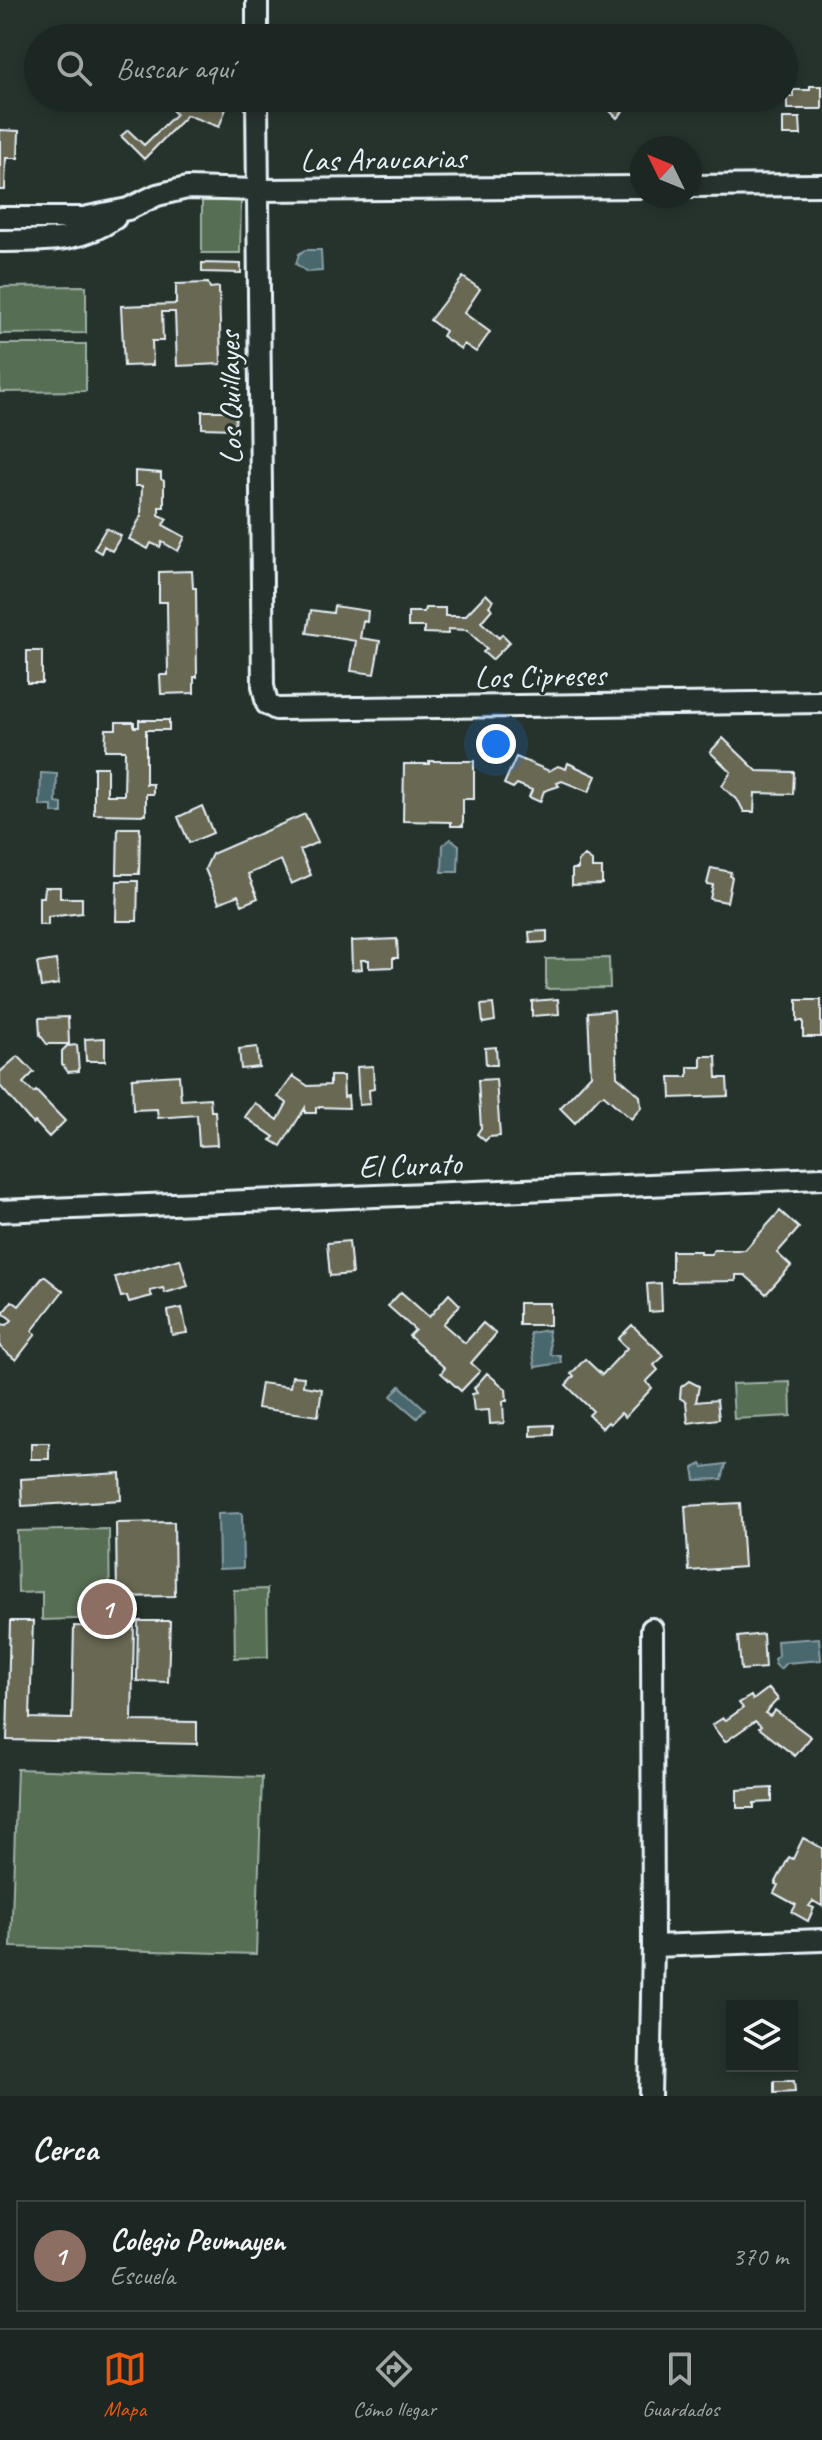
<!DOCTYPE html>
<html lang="es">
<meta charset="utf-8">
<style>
body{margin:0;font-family:Caveat,sans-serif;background:#252e2a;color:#f1f3f6}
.controls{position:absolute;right:24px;bottom:24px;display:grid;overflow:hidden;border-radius:0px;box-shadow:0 4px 12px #0003}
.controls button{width:72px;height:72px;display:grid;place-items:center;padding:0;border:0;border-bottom:2px solid #3a4340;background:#1c2622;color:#f1f3f6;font:40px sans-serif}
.compass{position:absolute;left:630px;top:136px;width:72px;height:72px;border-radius:50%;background:#1c2622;box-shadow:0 4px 12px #0003;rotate:313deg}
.you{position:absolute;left:496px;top:744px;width:28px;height:28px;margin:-20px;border:6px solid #fff;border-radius:50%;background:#1a73e8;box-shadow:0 0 0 12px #1a73e833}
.badge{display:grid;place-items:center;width:52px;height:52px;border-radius:50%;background:#ea580c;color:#fff;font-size:26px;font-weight:700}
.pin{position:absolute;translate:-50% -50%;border:4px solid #fff;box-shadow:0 2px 8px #0006}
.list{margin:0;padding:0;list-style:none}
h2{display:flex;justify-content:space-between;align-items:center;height:104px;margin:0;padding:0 32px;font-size:34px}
h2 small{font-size:26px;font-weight:400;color:#a0a5a5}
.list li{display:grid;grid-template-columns:52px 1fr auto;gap:24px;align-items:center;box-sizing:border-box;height:112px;margin:0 16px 16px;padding:0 16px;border:2px solid #3a4340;border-radius:0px}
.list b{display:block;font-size:30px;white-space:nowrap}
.list p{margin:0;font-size:26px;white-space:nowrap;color:#a0a5a5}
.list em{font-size:26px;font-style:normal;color:#a0a5a5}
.icon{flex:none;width:44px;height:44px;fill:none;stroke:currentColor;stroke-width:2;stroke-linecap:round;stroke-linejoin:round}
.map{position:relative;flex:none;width:822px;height:2096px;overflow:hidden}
.search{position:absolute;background:#1c2622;box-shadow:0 4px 12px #0003;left:24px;right:24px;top:24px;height:88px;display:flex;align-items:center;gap:20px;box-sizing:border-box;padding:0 28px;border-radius:44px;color:#a0a5a5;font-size:30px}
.sheet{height:232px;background:#1c2622}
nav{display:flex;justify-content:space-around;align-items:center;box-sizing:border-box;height:112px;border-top:2px solid #3a4340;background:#1c2622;font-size:22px;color:#a0a5a5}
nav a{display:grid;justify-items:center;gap:4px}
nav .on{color:#ea580c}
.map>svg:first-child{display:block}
</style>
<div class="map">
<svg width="822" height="2096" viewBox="0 0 822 2096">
<rect width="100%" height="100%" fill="#26332d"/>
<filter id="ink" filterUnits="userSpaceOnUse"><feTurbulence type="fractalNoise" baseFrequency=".0125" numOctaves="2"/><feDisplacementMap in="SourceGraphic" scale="16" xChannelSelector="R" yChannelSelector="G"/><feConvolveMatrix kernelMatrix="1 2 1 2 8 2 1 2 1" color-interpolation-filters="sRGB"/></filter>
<g filter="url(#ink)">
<path fill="#566e53" stroke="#9fb0a6" stroke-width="2" d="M202 201H241L240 253H202Z
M86 286V333L0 334V287Z
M0 344H86V391L0 392Z
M609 958 610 988 546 989V959Z
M790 1382 791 1416 734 1419 732 1384Z
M109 1529 110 1618 42 1620V1592L18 1593 17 1531Z
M267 1589 268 1657 235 1658 234 1590Z
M17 1769 262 1777 256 1954 11 1947Z"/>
<path fill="#48676e" stroke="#889ea5" stroke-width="2" d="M305 250H321L322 271 307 272 296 264 299 254Z
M41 773 57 774 56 803 62 804V813H52V806H40Z
M451 839 459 845 458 872H442L443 845Z
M548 1330 551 1355H560L561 1363 535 1367 530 1333Z
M400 1386 425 1409 417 1418 391 1396Z
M701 1464 703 1467 726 1464 722 1479 695 1480 693 1468Z
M242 1513 243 1568 219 1569 218 1514Z
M819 1638 821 1660 786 1663 780 1669 775 1664 774 1659 778 1656 777 1641Z"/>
<path fill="#676752" stroke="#e8f1f8" stroke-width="2" d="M810 86H822V109H787V97H793V90H810Z
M160 98H222L227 106 219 127 187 115 144 159 121 136 128 130 144 145 176 114Z
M597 98H627L632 102 617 118Z
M783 118H800L801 135H783Z
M0 130 19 131 18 158H6L5 190H0Z
M202 263 241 264V273L202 272Z
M463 277 480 289 464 313 490 332 476 352 464 344 461 349 442 336 445 331 430 320Z
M208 283 210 288 219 287 221 364 177 366 175 312H162L163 341H152L153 365 124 366 121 306 176 304V284Z
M202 411H236L235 429 202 428Z
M135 471 161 473V479L164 481V507H159V515L167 519 163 525 185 537 178 551 162 542 160 547 151 543 148 549 129 539 141 516 142 486H135Z
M106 528 121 536 112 551 104 546 101 553 94 549Z
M192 571 193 588H196L197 677H194V693L161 694 160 675H168L167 602H159V572Z
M486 594 493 601 489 606 492 609 481 622 499 638 502 634 510 642 492 660 483 652 487 649 467 630 448 629V634L424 633V627H408V612H424L425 608H445V616H465Z
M334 606 368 611 367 622 363 621 360 638 380 641 374 674 351 671 356 641 307 633 311 610 333 613Z
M27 651H42V683H27Z
M139 720H169V730H146V784H153V794H146V815L94 814V767H107V795H124L125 750H105L106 729H116V722H134V727H139Z
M723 738 757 771 794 772 793 794 755 793 754 812H744L739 802 722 786 731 772 710 752Z
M516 757 549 771 558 766 566 769 568 763 596 776 589 792 562 781 557 783 559 786 544 791 540 802 529 797 532 790 517 784 513 788 504 784Z
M429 761H474V799H463V826H451V822L403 821 404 764H429Z
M202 806 213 833 189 843 178 817Z
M305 814 318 842 300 850 311 875 291 884 281 860 248 874 258 898 242 905 238 895 219 903 205 869 212 854Z
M118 828H140L139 874H117Z
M585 856 592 861V868H602V884L572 885V869H578V861Z
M711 868 731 872 730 876 732 877 727 902 710 899 713 885 707 884Z
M117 881H138L137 921H116Z
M45 887H60V898H82V913L48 917V925H39V897H44Z
M547 931V942L530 943 529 932Z
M397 939 398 958H393V967L369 968V960H361L362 969 352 970 351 941Z
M56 960 59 984 41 987 37 963Z
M558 999 559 1014 532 1016V1001Z
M797 1000H821V1037H803V1021H797Z
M493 1004 495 1021 483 1023 481 1005Z
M614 1010 617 1076 640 1096 641 1108 631 1119 604 1095 600 1096 575 1123 560 1108 591 1075 588 1012Z
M68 1017 69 1044H47L40 1035 39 1018Z
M105 1038V1061H86L85 1039Z
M77 1045 79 1071 68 1072 62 1064V1051L67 1046Z
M257 1047 259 1067 241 1069 239 1049Z
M496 1047 497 1065H486L485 1048Z
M18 1056 34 1072 23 1083 34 1093 36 1091 65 1121 49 1137 35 1122 33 1124 0 1086V1072Z
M701 1056H716L717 1078H727L728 1096 671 1098 670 1077H688V1067H701Z
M373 1066 374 1089 369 1090 370 1104 359 1105 357 1067Z
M179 1075 181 1100 210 1098 211 1111H215L217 1145 199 1146 197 1115 158 1118 157 1109 133 1110 132 1078Z
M293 1076 308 1086 330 1085V1076H343L344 1097 348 1096 349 1108 316 1107V1113H305V1108L281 1146 271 1140 274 1137 245 1117 255 1103 278 1120 287 1103 278 1097Z
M496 1079 500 1136 489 1137 485 1141 477 1134 481 1128 478 1080Z
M780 1211 799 1228 777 1253 791 1266 766 1294 745 1275H736V1281L672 1282V1251H700V1254H711L714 1250H745Z
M349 1241 352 1274 330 1276 327 1243Z
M180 1259 188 1286 165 1293 163 1288 150 1291 152 1296 129 1302 127 1296 121 1297 115 1277Z
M44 1276 63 1291 32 1331 36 1334 16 1360 0 1347V1324L7 1325 12 1320 3 1313 12 1301 19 1306Z
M661 1283 662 1311 649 1312 647 1284Z
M401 1292 429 1317 449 1294 460 1305 443 1324 465 1343 483 1323 496 1334 471 1363 480 1371 461 1391 441 1373 445 1368 409 1336 415 1330 388 1306Z
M519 1303H550V1325H519Z
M182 1308 187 1333 172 1335 168 1311Z
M632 1325 664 1356 654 1365 658 1370 646 1382 652 1388 625 1417 621 1413 610 1424 608 1422 602 1428 589 1415 593 1411 566 1385 574 1376 571 1374 585 1359 602 1375 627 1348 618 1339Z
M487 1373 506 1389 507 1401H503L504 1423 490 1424 489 1410 474 1411 472 1394 477 1393 474 1388Z
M292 1376 304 1377 303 1386 322 1389 318 1416 257 1408 261 1383 290 1387Z
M689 1381 699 1386 696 1402 717 1400 719 1419 688 1423 686 1402 680 1398 681 1387Z
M553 1425V1435L531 1436V1426Z
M31 1443H49V1459H31Z
M120 1473 121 1500 22 1506 21 1479Z
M740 1503 744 1567 689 1571 685 1506Z
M174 1522 175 1596 117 1597 116 1523Z
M10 1621H33L30 1718 72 1719 74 1626 134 1627 132 1721 197 1722V1744L7 1740Z
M138 1621H170L168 1682 137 1681Z
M763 1634 765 1668 741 1670 738 1637Z
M769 1688 778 1699 765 1713 770 1716 775 1710 811 1737 795 1756 759 1728 761 1726 755 1721 725 1742 712 1725 723 1718 726 1720 743 1708 739 1703 751 1696 753 1700Z
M772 1788V1802L754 1803V1808H737V1790Z
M803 1838 822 1848V1906L813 1901 809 1906 814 1908 808 1921 792 1912 796 1905 774 1893 778 1885 775 1884 789 1857 793 1859Z
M727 2028H732V2066H756H727Z
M774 2081H794L795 2092 774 2093Z"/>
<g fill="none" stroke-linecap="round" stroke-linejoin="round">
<g stroke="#e8f1f8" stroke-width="26">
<path id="minor" d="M257 0V38
M257 98 263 686 267 704 276 709 822 702
M690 186 822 185
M0 218H83L128 209 157 195 187 188 258 190 642 187
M0 241C44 240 77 244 115 218
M0 1211 822 1178
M653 1946 822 1940
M650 2096 653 1946 652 1629"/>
</g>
<use href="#minor" stroke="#26332d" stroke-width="20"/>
</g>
</g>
<g text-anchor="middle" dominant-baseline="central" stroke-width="6" stroke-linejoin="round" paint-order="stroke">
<g font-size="32" fill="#e8f1f8" stroke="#26332d">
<text transform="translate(383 159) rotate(-1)">Las Araucarias</text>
<text transform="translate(230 398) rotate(-91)">Los Quillayes</text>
<text transform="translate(540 676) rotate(-1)">Los Cipreses</text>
<text transform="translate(410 1165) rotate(-2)">El Curato</text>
</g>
</g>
</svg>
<div class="controls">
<button><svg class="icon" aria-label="layers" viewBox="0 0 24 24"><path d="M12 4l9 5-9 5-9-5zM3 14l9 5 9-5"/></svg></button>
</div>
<svg class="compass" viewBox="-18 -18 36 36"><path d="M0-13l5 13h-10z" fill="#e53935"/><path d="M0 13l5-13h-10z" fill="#a0a5a5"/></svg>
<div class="you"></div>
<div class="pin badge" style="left:107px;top:1609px;background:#8d6e63">1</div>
<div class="search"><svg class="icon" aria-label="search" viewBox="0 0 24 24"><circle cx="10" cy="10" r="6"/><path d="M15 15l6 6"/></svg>Buscar aquí</div>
</div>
<section class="sheet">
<h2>Cerca<small></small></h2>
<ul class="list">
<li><span class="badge" style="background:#8d6e63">1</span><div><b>Colegio Peumayen</b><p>Escuela</p></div><em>370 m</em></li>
</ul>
</section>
<nav>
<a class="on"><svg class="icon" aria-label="map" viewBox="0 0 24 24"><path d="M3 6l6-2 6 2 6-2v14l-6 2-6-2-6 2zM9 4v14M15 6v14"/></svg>Mapa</a>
<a><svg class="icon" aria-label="directions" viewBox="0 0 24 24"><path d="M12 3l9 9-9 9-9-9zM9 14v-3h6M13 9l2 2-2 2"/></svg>Cómo llegar</a>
<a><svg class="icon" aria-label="saved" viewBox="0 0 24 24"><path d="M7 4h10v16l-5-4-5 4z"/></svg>Guardados</a>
</nav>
